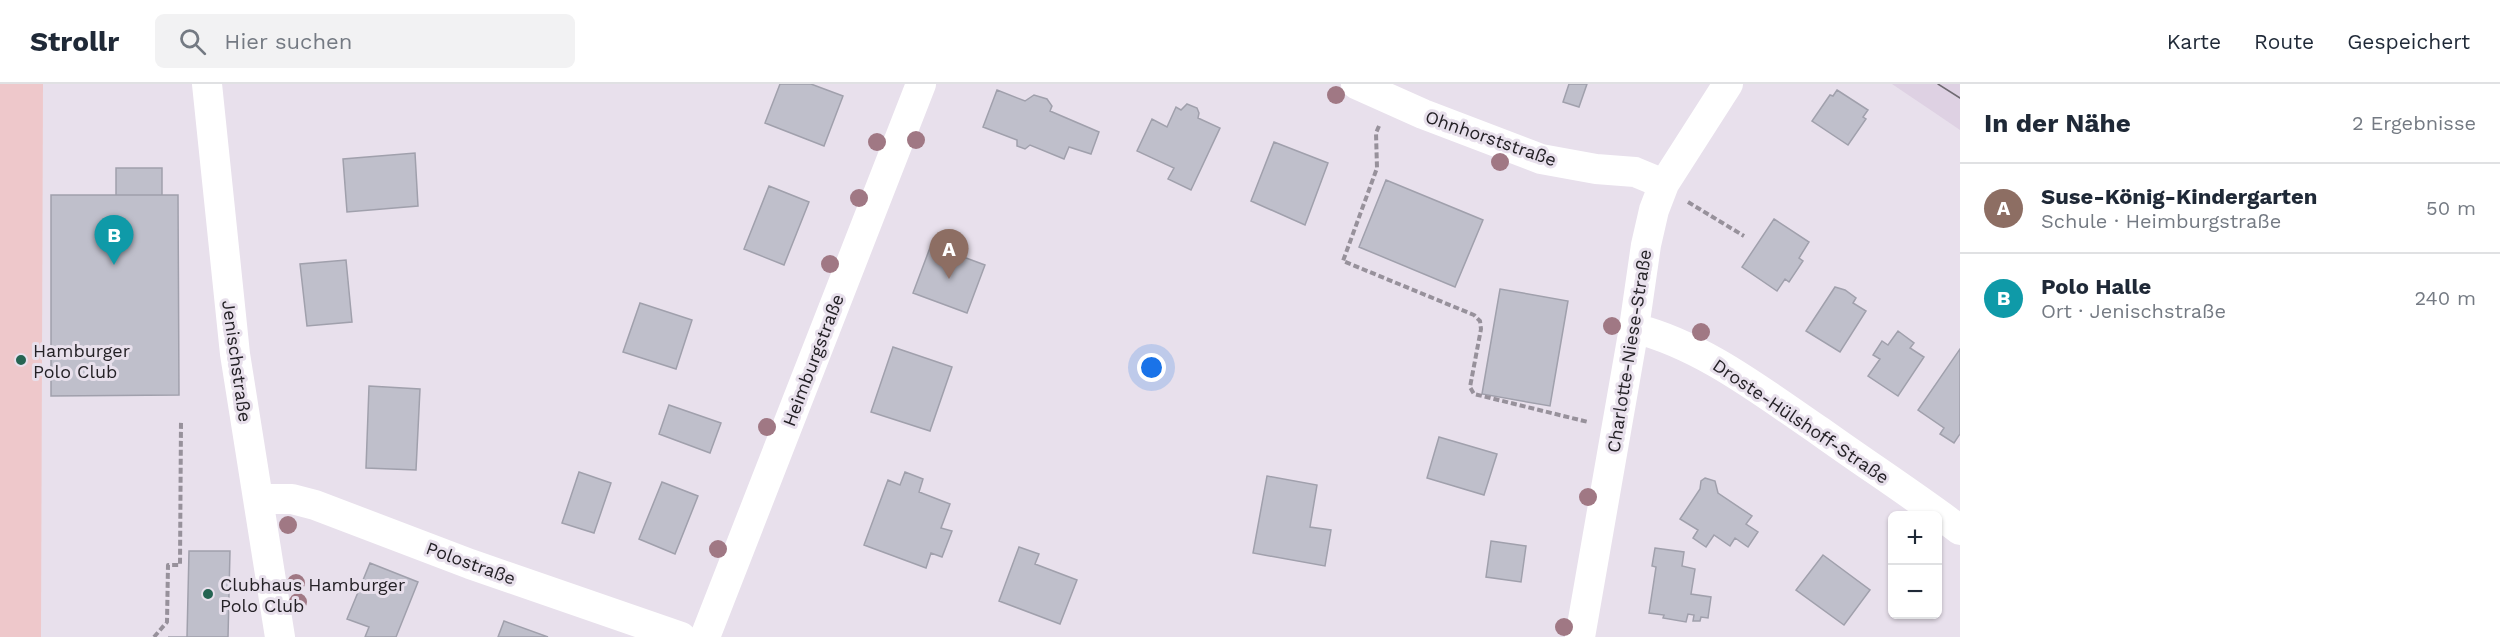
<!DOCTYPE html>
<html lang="de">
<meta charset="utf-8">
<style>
body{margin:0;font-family:"Work Sans",sans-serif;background:#f2f2f3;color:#1f2937}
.controls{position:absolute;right:18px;bottom:18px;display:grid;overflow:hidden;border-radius:9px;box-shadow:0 2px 4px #0004}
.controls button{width:54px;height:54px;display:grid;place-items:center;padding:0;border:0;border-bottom:2px solid #e0e1e3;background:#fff;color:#1f2937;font:30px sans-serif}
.you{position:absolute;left:1152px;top:284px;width:21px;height:21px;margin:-15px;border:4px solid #fff;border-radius:50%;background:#1a73e8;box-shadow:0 0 0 9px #1a73e833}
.badge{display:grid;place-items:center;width:39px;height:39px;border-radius:50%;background:#7c3aed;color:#fff;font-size:20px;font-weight:700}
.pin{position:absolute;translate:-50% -50px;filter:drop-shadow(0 2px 3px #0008)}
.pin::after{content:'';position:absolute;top:32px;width:21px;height:18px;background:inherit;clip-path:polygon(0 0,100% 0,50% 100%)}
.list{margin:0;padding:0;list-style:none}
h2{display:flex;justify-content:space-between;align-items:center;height:78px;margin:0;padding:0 24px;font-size:26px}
h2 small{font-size:20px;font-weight:400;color:#747a83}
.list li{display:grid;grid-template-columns:39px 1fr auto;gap:18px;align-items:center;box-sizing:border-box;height:90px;padding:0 24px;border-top:2px solid #e0e1e3}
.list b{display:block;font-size:22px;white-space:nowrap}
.list p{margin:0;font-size:20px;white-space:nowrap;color:#747a83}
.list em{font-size:20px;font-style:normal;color:#747a83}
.icon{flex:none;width:33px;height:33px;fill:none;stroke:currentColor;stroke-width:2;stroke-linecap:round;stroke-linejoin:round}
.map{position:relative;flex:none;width:1960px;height:553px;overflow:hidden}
header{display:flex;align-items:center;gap:36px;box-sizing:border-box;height:84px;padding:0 30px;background:#fff;border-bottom:2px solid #e0e1e3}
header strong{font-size:28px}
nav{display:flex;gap:33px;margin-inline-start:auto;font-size:21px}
.search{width:420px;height:54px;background:#f2f2f3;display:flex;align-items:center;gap:15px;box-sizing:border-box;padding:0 21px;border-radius:9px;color:#747a83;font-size:22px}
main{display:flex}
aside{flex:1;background:#fff}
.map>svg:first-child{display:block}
</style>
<header>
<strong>Strollr</strong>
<div class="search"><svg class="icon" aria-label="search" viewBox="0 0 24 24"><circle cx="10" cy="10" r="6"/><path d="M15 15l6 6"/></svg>Hier suchen</div>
<nav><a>Karte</a><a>Route</a><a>Gespeichert</a></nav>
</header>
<main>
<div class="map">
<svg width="1960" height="553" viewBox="0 0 1960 553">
<rect width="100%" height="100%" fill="#e8e0ec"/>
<path fill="#ded1e3" d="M1892 0H1960V46L1938 31Z"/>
<path fill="#eec8cb" d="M0 0H43L41 553H0Z"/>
<path fill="#bfbfcb" stroke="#a0a0ac" stroke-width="1.5" d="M780 0H811L843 12 824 62 765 39Z
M1569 0H1587L1579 23 1563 18Z
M997 6 1025 17 1034 11 1047 15 1052 22 1050 27 1099 48 1091 70 1069 63 1064 75 1030 61 1025 65 1017 62V56L983 43Z
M1837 6 1868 26 1863 33 1866 35 1848 61 1812 37 1830 11 1833 12Z
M1187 20 1197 24 1199 29 1198 34 1220 44 1191 106 1168 95 1174 84 1137 67 1152 35 1167 43 1176 23 1181 26Z
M1274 58 1328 79 1305 141 1251 117Z
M415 69 418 122 347 128 343 75Z
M116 84H162V111H116Z
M1386 96 1483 136 1455 203 1359 163Z
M769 102 809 118 784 181 744 165Z
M51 111H178L179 311 51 312Z
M1774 135 1809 158 1799 174 1803 177 1789 198 1785 195 1777 207 1742 183Z
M931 161 985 181 967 229 913 209Z
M346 176 352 238 307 242 300 180Z
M1835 203 1845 206 1856 214 1853 219 1866 227 1840 268 1806 247Z
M1500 205 1568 217 1550 322 1482 310Z
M640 219 692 236 676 285 623 268Z
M1898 247 1914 259 1910 264 1924 273 1898 312 1868 292 1880 275 1873 271 1882 257 1888 261Z
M893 263 952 283 930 347 871 328Z
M1960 265V350L1954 359 1940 350 1944 344 1918 326Z
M369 302 420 305 416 386 366 384Z
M669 321 721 339 710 369 659 350Z
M1439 353 1497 370 1484 411 1427 394Z
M579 388 611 399 594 449 562 439Z
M905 388 923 395 919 408 950 420 941 444 952 447 942 473 931 469 926 484 864 461 888 396 900 401Z
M1267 392 1317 401 1310 443 1331 446 1325 482 1253 469Z
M1705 394 1715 397 1718 409 1752 432 1746 440 1758 448 1748 463 1735 454 1730 462 1714 451 1706 463 1693 454 1698 446 1680 435 1700 405 1701 397Z
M662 398 698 412 675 470 639 455Z
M1491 457 1526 462 1521 498 1486 493Z
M1019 463 1039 470 1035 480 1077 496 1060 540 999 517Z
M1655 464 1684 468 1682 482 1695 485 1691 510 1711 513 1708 534 1701 533 1700 537H1693L1694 531 1688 530 1686 538 1663 534 1664 531 1649 529 1656 483 1652 482Z
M189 467H230L228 553H168H187Z
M1823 471 1870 506 1844 541 1796 506Z
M370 479 418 498 396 553H365L369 543 347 535Z
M504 537 548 553H498Z"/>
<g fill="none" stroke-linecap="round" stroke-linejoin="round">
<path stroke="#97919b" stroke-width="4" stroke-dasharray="6 3" stroke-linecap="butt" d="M1379 42 1376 49 1377 84 1343 177 1474 231 1480 237 1481 245 1470 303 1474 310 1588 338
M1688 118 1744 152
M154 553 167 538 168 481H180L181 337"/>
<path stroke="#fff" stroke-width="30" d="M207 0 235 270 280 553
M1356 0 1423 30 1541 75 1596 85 1635 88 1664 100
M1634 244C1704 262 1762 308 1821 348 1867 381 1915 412 1960 446
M259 415H292L315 421 470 480 681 553
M705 553 921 0
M1580 553 1634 244 1646 161 1654 126 1664 100 1728 0"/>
<path stroke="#6f6a72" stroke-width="1.5" d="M1938 0 1960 14"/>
</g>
<g fill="#a07884">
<circle cx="1336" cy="11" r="9"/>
<circle cx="916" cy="56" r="9"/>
<circle cx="877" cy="58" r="9"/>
<circle cx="1500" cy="78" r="9"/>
<circle cx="859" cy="114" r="9"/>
<circle cx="830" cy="180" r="9"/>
<circle cx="1612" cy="242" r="9"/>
<circle cx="1701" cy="248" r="9"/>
<circle cx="767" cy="343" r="9"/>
<circle cx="1588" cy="413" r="9"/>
<circle cx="288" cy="441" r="9"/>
<circle cx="718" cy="465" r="9"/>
<circle cx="296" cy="499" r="9"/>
<circle cx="298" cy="518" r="9"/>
<circle cx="1564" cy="543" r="9"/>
</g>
<g fill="#256452" stroke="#e8e0ec" stroke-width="2">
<circle cx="21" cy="276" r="6"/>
<circle cx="208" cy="510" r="6"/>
</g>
<g text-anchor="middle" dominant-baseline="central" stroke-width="6" stroke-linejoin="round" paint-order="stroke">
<g font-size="18" fill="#242126" stroke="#e8e0ec">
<text transform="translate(1491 54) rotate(19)">Ohnhorststraße</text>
<text transform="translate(1629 267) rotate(-81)">Charlotte-Niese-Straße</text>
<text transform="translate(813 276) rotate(-69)">Heimburgstraße</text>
<text transform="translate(237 277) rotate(82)">Jenischstraße</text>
<text transform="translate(1801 337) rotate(34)">Droste-Hülshoff-Straße</text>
<text transform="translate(471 479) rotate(20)">Polostraße</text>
</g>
<g font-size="18" fill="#242126" stroke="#e8e0ec" text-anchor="start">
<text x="33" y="266">Hamburger<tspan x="33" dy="21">Polo Club</tspan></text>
<text x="220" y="500">Clubhaus Hamburger<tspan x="220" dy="21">Polo Club</tspan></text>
</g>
</g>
</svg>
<div class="controls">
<button>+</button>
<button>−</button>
</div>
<div class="you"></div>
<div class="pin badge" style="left:949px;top:195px;background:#8d6e63">A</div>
<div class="pin badge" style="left:114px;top:181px;background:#0f9aa8">B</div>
</div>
<aside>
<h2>In der Nähe<small>2 Ergebnisse</small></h2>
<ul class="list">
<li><span class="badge" style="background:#8d6e63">A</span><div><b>Suse-König-Kindergarten</b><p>Schule · Heimburgstraße</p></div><em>50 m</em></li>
<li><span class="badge" style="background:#0f9aa8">B</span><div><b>Polo Halle</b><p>Ort · Jenischstraße</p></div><em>240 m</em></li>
</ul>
</aside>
</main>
